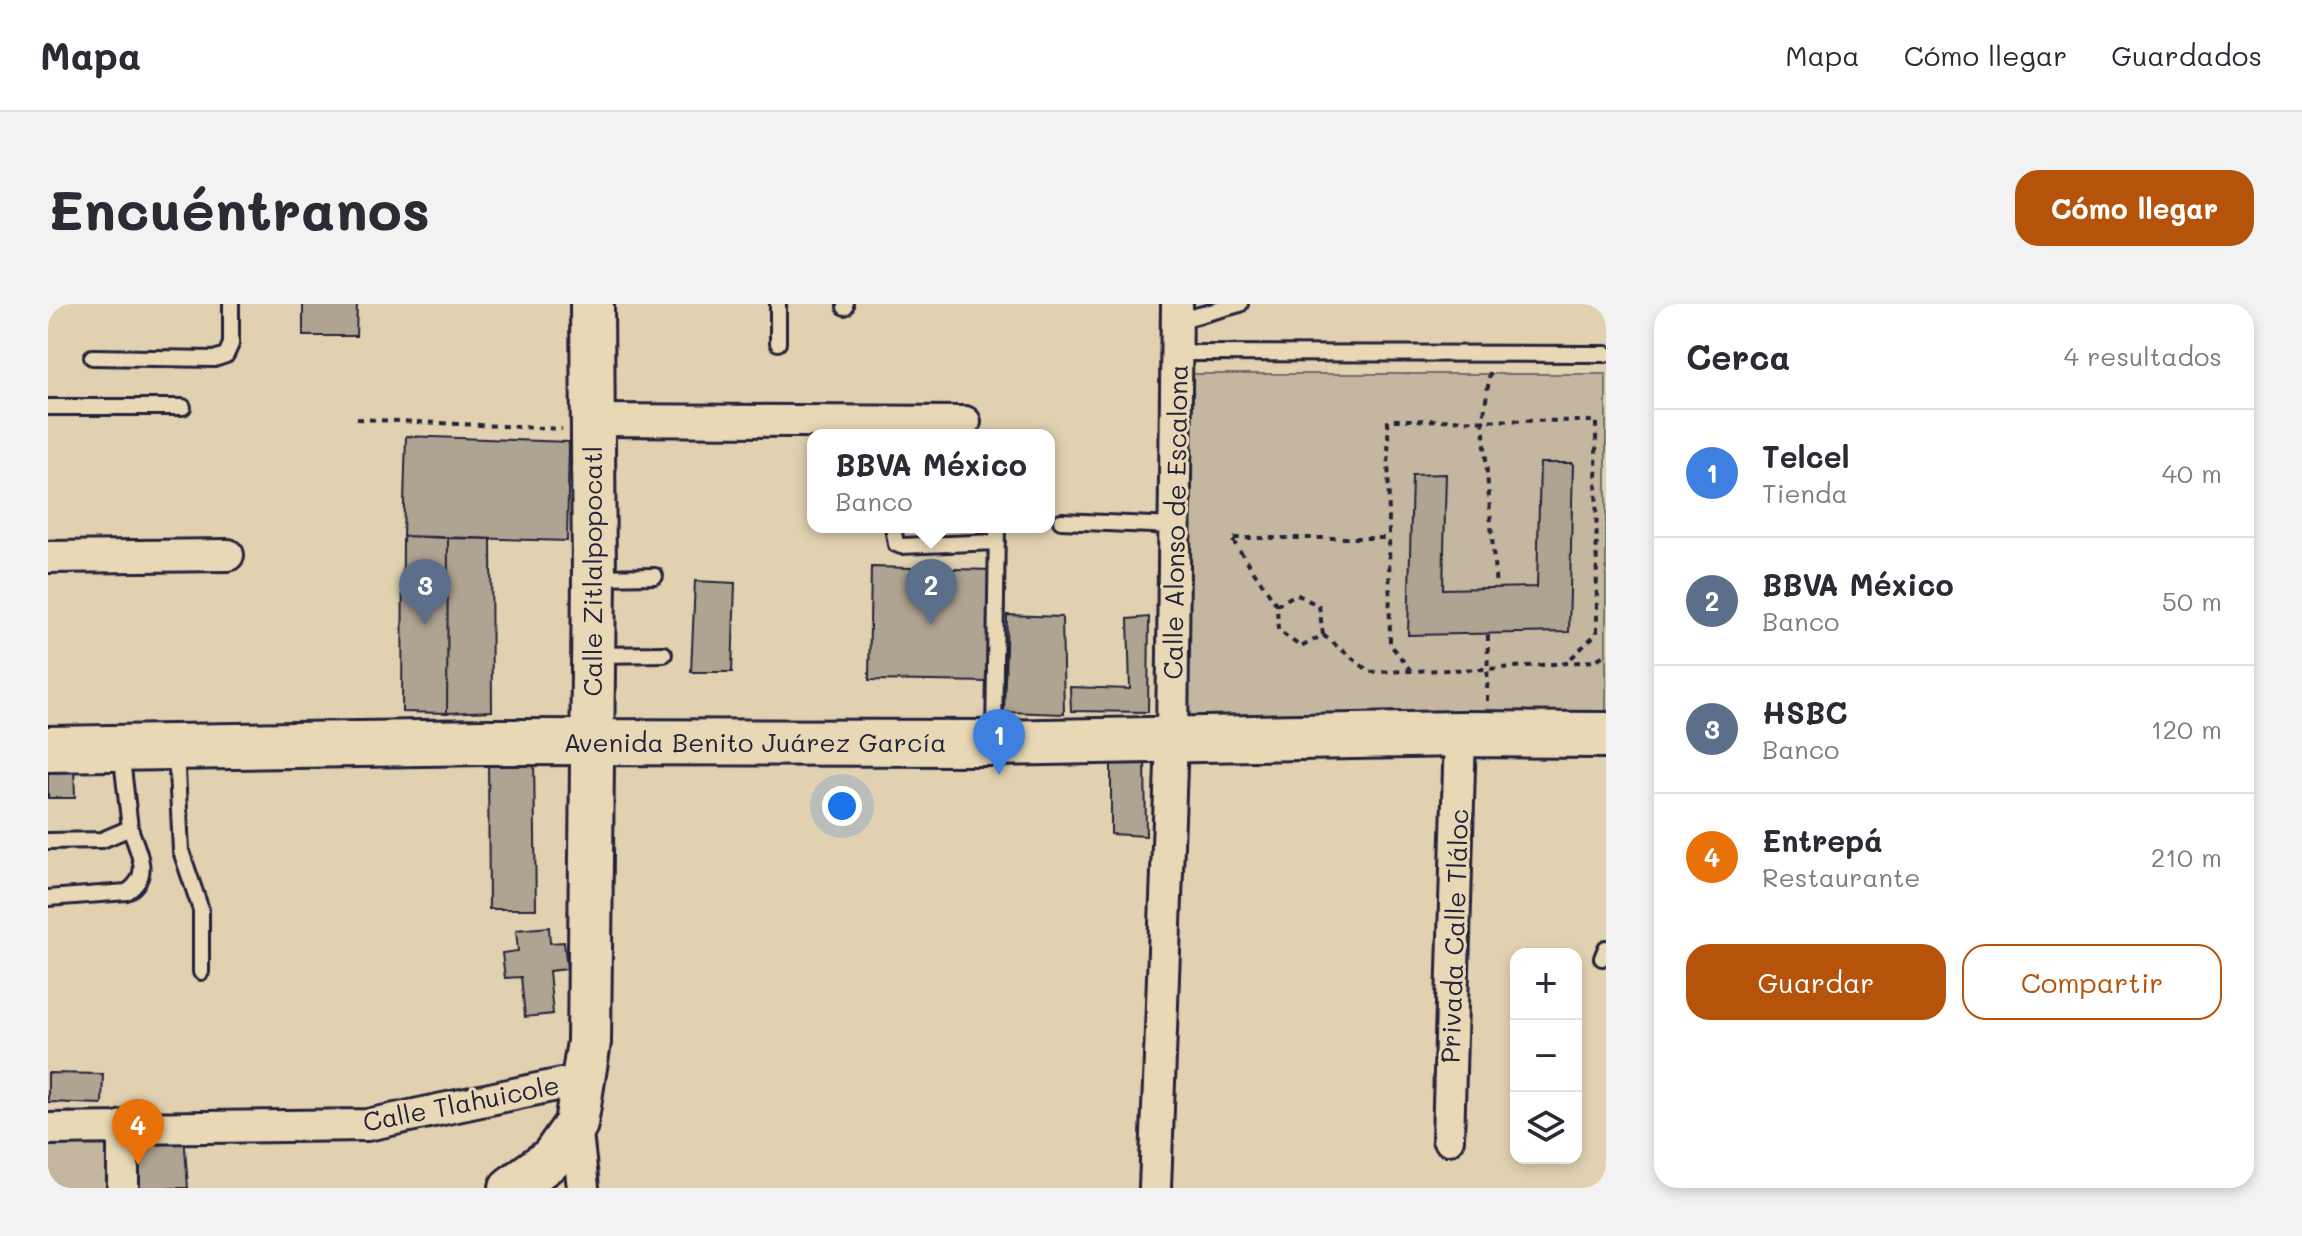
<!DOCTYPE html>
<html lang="es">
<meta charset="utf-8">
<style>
body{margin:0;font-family:Mali,sans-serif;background:#f2f2f3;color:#2b2b33}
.controls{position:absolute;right:24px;bottom:24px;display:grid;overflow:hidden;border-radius:16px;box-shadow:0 4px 12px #0003}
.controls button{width:72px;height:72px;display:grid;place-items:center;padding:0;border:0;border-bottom:2px solid #e1e1e2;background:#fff;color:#2b2b33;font:40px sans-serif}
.you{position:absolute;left:794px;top:502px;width:28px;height:28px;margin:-20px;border:6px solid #fff;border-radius:50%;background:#1a73e8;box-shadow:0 0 0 12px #1a73e833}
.badge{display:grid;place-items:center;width:52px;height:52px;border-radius:50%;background:#b45309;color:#fff;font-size:26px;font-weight:700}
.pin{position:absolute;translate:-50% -66px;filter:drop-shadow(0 2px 4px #0008)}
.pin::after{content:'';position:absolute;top:42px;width:28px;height:24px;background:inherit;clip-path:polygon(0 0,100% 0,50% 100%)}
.popup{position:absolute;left:759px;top:125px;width:248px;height:104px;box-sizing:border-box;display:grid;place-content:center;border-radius:16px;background:#fff;filter:drop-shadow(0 2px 6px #0005);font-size:26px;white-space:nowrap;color:#7c7c81}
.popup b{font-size:30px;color:#2b2b33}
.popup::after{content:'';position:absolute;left:50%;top:100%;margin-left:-16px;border:16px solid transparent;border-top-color:#fff}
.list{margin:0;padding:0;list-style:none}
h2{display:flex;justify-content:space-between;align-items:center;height:104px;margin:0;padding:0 32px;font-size:34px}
h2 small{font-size:26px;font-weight:400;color:#7c7c81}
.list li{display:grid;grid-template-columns:52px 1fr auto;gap:24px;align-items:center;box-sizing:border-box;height:128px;padding:0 32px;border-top:2px solid #e1e1e2}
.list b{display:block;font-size:30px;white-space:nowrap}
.list p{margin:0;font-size:26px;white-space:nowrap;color:#7c7c81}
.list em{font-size:26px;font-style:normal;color:#7c7c81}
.actions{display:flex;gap:16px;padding:24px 32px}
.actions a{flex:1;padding:18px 0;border:2px solid #b45309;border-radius:24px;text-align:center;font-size:28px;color:#b45309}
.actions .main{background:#b45309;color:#fff}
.icon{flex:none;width:44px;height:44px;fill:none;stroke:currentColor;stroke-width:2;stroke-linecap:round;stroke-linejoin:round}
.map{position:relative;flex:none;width:1558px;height:884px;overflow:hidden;border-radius:24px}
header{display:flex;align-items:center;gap:48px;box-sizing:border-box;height:112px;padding:0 40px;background:#fff;border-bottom:2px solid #e1e1e2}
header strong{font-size:38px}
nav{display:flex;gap:44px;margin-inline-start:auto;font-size:28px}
.intro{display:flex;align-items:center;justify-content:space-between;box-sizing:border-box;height:192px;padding:0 48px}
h1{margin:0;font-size:56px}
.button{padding:20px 36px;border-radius:24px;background:#b45309;color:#fff;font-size:28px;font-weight:700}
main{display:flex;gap:48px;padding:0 48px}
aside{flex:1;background:#fff;border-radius:24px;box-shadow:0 4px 12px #0003}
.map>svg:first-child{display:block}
</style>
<header>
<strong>Mapa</strong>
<nav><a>Mapa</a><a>Cómo llegar</a><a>Guardados</a></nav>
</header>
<div class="intro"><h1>Encuéntranos</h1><a class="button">Cómo llegar</a></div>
<main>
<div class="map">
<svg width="1558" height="884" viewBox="0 0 1558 884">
<rect width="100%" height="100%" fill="#e1d1b0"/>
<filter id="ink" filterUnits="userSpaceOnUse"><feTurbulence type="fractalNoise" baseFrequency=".0125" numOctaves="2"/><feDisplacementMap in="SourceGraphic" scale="16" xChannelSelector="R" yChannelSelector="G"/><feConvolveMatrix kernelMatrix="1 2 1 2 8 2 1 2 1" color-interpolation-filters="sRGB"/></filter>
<g filter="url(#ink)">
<path fill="#c5b79f" stroke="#746c6d" stroke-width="2" d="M1135 70H1558V413H1137Z
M22 807 26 824 75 822V884H0V816Z"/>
<path fill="#afa391" stroke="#22223b" stroke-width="2" d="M255 0H309L308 32H255Z
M358 132 521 138 519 237 355 232Z
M1492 159H1525L1521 328 1360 331 1364 171 1398 170 1395 285 1489 283Z
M355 232 400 234 399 409 354 408Z
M400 234 443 235 444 407 399 409Z
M823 263 945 266 943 378 821 376Z
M647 277 687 279 684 368H643Z
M959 311 1014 313 1016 410 956 408Z
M1101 313 1100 408 1023 407 1022 383 1082 385 1080 315Z
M1063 451 1097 452 1098 532 1063 530Z
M440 453H486L488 605H441Z
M0 461H26L27 494H0Z
M501 623 502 639 516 638 519 665 501 667 505 710 477 713 473 673 457 674 454 649 470 647 468 626Z
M0 769 55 770 54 800 0 798Z
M85 830H136L140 884H83Z"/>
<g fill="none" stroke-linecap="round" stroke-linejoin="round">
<g stroke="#22223b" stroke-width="20">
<path id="lane" d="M797 3V0
M1129 17 1192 0
M730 39V0
M1129 49 1558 50
M44 53 166 55 178 51 183 40V0
M0 103H135
M1013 217 1127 222
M845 223 848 240 853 242 949 238
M548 273 607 272
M549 351 616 350
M946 434 949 223
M128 446 133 547 153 606V668
M0 537 54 536 82 524 73 447
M0 594 79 588C105 571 90 549 82 524
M1554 654 1558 644"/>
</g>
<g stroke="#22223b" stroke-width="36">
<path id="street" d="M544 116 917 118
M0 253 180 251
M528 820 535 884
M0 825 319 821 537 775
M1400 835 1412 430
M75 884V822
M1107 884 1124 436 1129 0"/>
</g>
<g stroke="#22223b" stroke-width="48">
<path id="secondary" d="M463 884 504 854 528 820 541 738 546 273 544 0"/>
</g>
<g stroke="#22223b" stroke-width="50">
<path id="primary" d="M0 445 439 438 946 439 1412 430 1558 431"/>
</g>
<path stroke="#22223b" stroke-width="4" stroke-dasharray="6 6" stroke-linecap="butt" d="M1442 68 1435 117 1448 284
M309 115 514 125
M1229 301 1183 234H1341
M1275 331 1271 302 1248 290 1229 301 1230 326 1253 343 1275 331 1322 368 1440 365 1546 357 1558 350
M1363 367 1342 340 1340 116 1548 117 1549 329 1518 359
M1439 397 1440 329"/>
<use href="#lane" stroke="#e9d8b5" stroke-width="14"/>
<use href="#street" stroke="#e9d8b5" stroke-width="30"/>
<use href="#secondary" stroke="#e9d8b5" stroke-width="42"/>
<use href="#primary" stroke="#e9d8b5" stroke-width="44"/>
</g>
</g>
<g text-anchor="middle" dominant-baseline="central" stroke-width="6" stroke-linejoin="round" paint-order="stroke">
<g font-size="26" fill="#22223b" stroke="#e9d8b5">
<text transform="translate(1127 218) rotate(-89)">Calle Alonso de Escalona</text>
<text transform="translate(544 267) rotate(-90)">Calle Zitlalpopocatl</text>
<text x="707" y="438">Avenida Benito Juárez García</text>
<text transform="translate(1406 632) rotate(-88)">Privada Calle Tláloc</text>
<text transform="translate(413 799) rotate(-11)">Calle Tlahuicole</text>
</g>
</g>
</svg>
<div class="controls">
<button>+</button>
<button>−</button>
<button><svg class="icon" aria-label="layers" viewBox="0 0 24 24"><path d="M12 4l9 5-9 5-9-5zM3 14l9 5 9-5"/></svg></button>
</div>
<div class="you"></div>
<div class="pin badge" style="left:951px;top:471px;background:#3f7fe0">1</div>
<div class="pin badge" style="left:883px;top:321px;background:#5c6f8a">2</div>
<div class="popup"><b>BBVA México</b>Banco</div>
<div class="pin badge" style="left:377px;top:321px;background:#5c6f8a">3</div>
<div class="pin badge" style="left:90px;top:861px;background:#e8710a">4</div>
</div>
<aside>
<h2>Cerca<small>4 resultados</small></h2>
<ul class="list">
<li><span class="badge" style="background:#3f7fe0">1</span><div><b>Telcel</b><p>Tienda</p></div><em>40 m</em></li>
<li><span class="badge" style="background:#5c6f8a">2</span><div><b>BBVA México</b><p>Banco</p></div><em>50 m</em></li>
<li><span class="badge" style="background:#5c6f8a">3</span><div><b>HSBC</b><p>Banco</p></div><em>120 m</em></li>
<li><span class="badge" style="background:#e8710a">4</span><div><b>Entrepá</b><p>Restaurante</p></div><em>210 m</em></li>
</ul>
<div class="actions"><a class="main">Guardar</a><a>Compartir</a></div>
</aside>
</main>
